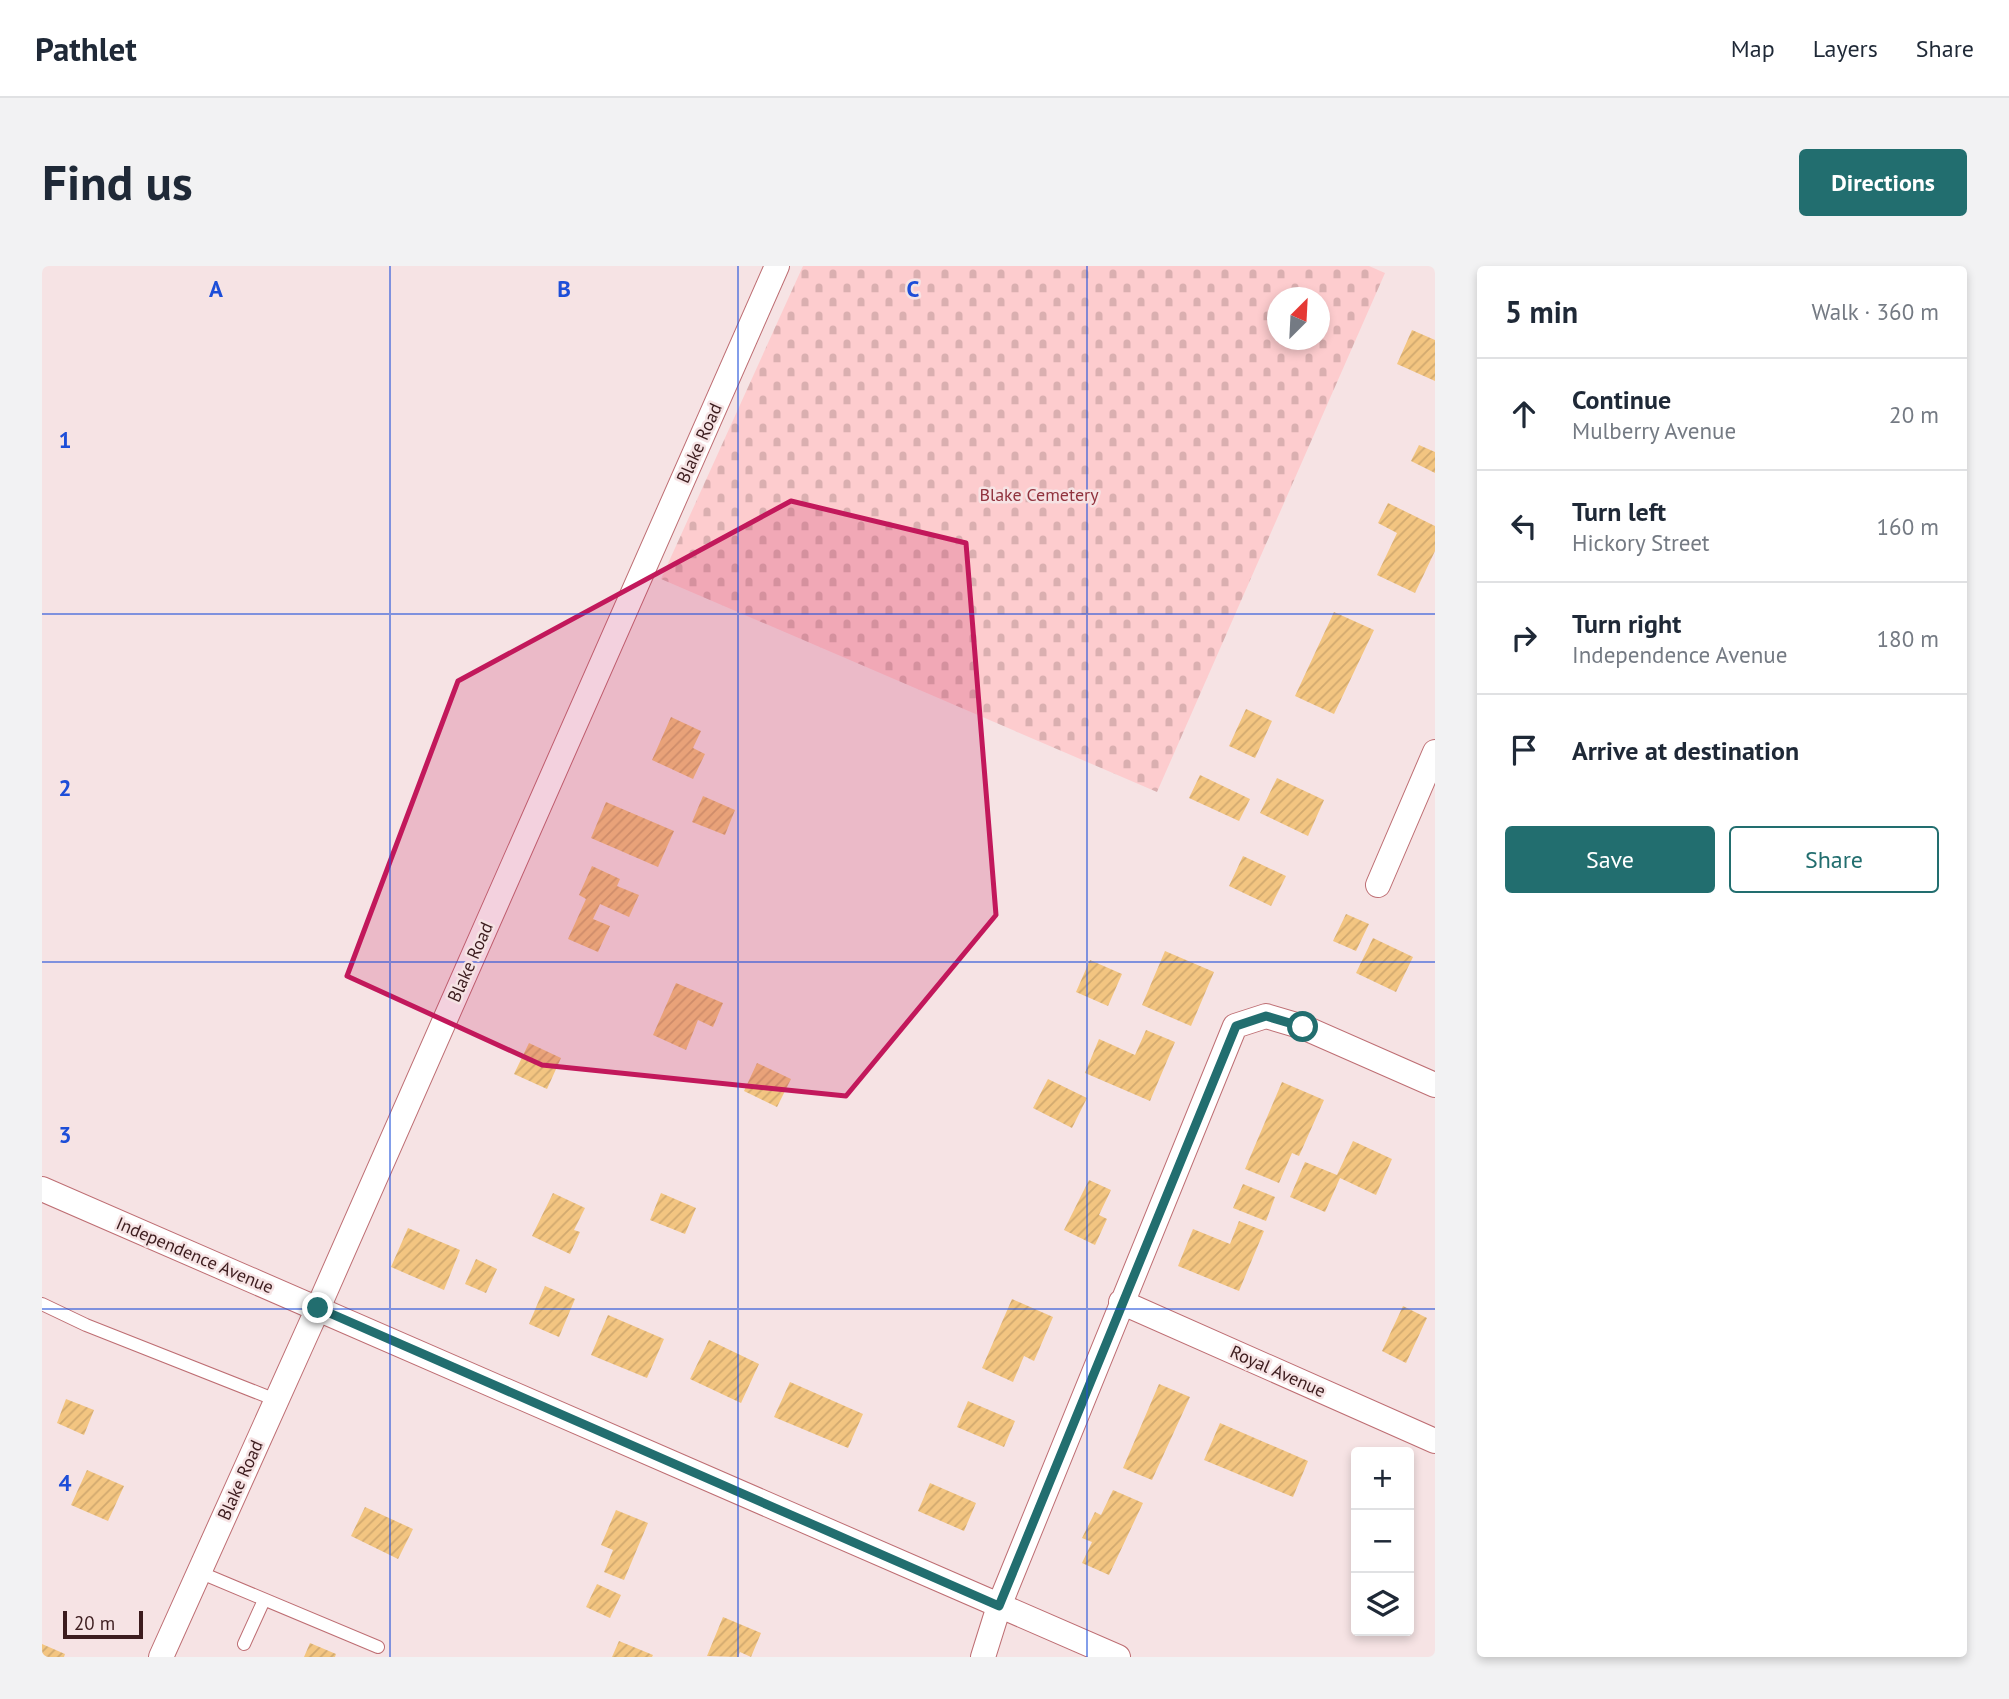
<!DOCTYPE html>
<meta charset="utf-8">
<style>
body{margin:0;font-family:"PT Sans",sans-serif;background:#f2f2f3;color:#1f2937}
.controls{position:absolute;right:21px;bottom:21px;display:grid;overflow:hidden;border-radius:7px;box-shadow:0 4px 10px #0003}
.controls button{width:63px;height:63px;display:grid;place-items:center;padding:0;border:0;border-bottom:2px solid #e0e1e3;background:#fff;color:#1f2937;font:35px sans-serif}
.compass{position:absolute;left:1225px;top:21px;width:63px;height:63px;border-radius:50%;background:#fff;box-shadow:0 4px 10px #0003;rotate:24deg}
.scale{position:absolute;left:21px;bottom:18px;width:80px;box-sizing:border-box;padding-left:7px;border:4px solid #3c1c1e;border-top:0;font-size:19px;line-height:24px;white-space:nowrap;color:#3c1c1e;-webkit-text-stroke:5px #f6e3e4;paint-order:stroke}
.stop{position:absolute;width:21px;height:21px;margin:-16px;border:5px solid #226e6f;border-radius:50%;background:#fff}
.stop.end{background:#226e6f;border-color:#fff;box-shadow:0 2px 7px #0008}
.list{margin:0;padding:0;list-style:none}
h2{display:flex;justify-content:space-between;align-items:center;height:91px;margin:0;padding:0 28px;font-size:30px}
h2 small{font-size:23px;font-weight:400;color:#747a83}
.list li{display:grid;grid-template-columns:46px 1fr auto;gap:21px;align-items:center;box-sizing:border-box;height:112px;padding:0 28px;border-top:2px solid #e0e1e3}
.list b{display:block;font-size:26px;white-space:nowrap}
.list p{margin:0;font-size:23px;white-space:nowrap;color:#747a83}
.list em{font-size:23px;font-style:normal;color:#747a83}
.actions{display:flex;gap:14px;padding:21px 28px}
.actions a{flex:1;padding:16px 0;border:2px solid #226e6f;border-radius:7px;text-align:center;font-size:24px;color:#226e6f}
.actions .main{background:#226e6f;color:#fff}
.icon{flex:none;width:38px;height:38px;fill:none;stroke:currentColor;stroke-width:2;stroke-linecap:round;stroke-linejoin:round}
.map{position:relative;flex:none;width:1393px;height:1391px;overflow:hidden;border-radius:7px}
header{display:flex;align-items:center;gap:42px;box-sizing:border-box;height:98px;padding:0 35px;background:#fff;border-bottom:2px solid #e0e1e3}
header strong{font-size:33px}
nav{display:flex;gap:38px;margin-inline-start:auto;font-size:24px}
.intro{display:flex;align-items:center;justify-content:space-between;box-sizing:border-box;height:168px;padding:0 42px}
h1{margin:0;font-size:49px}
.button{padding:18px 32px;border-radius:7px;background:#226e6f;color:#fff;font-size:24px;font-weight:700}
main{display:flex;gap:42px;padding:0 42px}
aside{flex:1;background:#fff;border-radius:7px;box-shadow:0 4px 10px #0003}
.map>svg:first-child{display:block}
</style>
<header>
<strong>Pathlet</strong>
<nav><a>Map</a><a>Layers</a><a>Share</a></nav>
</header>
<div class="intro"><h1>Find us</h1><a class="button">Directions</a></div>
<main>
<div class="map">
<svg width="1393" height="1391" viewBox="0 0 1393 1391">
<defs>
<pattern id="cemetery-stones" width="16" height="16" patternUnits="userSpaceOnUse" patternTransform="scale(1.75)"><rect width="16" height="16" fill="#fdccce"/><path d="M2 7V4a2 2 0 0 1 4 0v3zM10 15v-3a2 2 0 0 1 4 0v3z" fill="#daafb0"/></pattern>
<pattern id="building-hatch" width="6" height="6" patternUnits="userSpaceOnUse" patternTransform="scale(1.75)"><rect width="6" height="6" fill="#f3c581"/><path d="M-1 1l2-2M0 6l6-6M5 7l2-2" fill="none" stroke="#d1a96f"/></pattern>
</defs>
<rect width="100%" height="100%" fill="#f6e3e4"/>
<path fill="url(#cemetery-stones)" fill-rule="evenodd" d="M761 0H1327L1343 7 1115 526 619 313ZM1236 32H1278V74H1236Z"/>
<path fill="url(#building-hatch)" d="M1370 64 1393 74V115L1355 98Z
M1377 179 1393 186V207L1369 195Z
M1346 237 1393 260V285L1373 327 1335 309 1355 267 1336 257Z
M1292 346 1332 364 1292 448 1253 430Z
M1204 443 1230 455 1213 492 1187 480Z
M629 451 659 465 651 482 663 488 651 513 610 494Z
M1158 509 1208 533 1197 555 1147 532Z
M1235 512 1282 534 1266 570 1218 547Z
M661 530 693 544 683 569 650 556Z
M564 536 632 565 616 601 549 572Z
M1201 590 1244 610 1229 640 1187 620Z
M550 600 578 613 575 620 597 629 587 651 558 638 551 653 568 660 556 686 526 673 544 633 537 629Z
M1304 648 1327 658 1314 685 1291 675Z
M1331 672 1371 691 1354 726 1314 707Z
M1123 685 1172 706 1149 760 1100 739Z
M1048 694 1080 708 1066 740 1034 726Z
M634 717 681 737 671 761 656 754 644 784 611 769Z
M1104 764 1133 776 1108 835 1043 807 1057 773 1093 789Z
M487 777 519 792 505 823 472 808Z
M715 797 749 813 735 841 702 825Z
M1006 813 1045 832 1030 862 991 842Z
M1240 816 1282 834 1257 890 1250 887 1237 917 1203 903Z
M1311 875 1350 893 1334 929 1298 912 1283 946 1248 931 1263 896 1295 909Z
M1047 914 1069 924 1057 949 1065 953 1053 979 1022 964Z
M1201 918 1233 931 1224 955 1191 942Z
M511 927 543 942 532 964 538 966 528 988 490 970Z
M619 927 654 942 643 968 608 954Z
M1197 955 1222 965 1197 1025 1136 1000 1151 963 1188 978Z
M366 962 418 984 402 1024 349 1001Z
M434 993 455 1003 444 1027 423 1018Z
M503 1020 533 1033 517 1071 487 1058Z
M970 1033 1011 1051 992 1095 982 1090 971 1116 940 1102Z
M1361 1040 1385 1052 1364 1097 1340 1085Z
M566 1049 622 1073 605 1112 549 1089Z
M667 1074 717 1098 699 1137 648 1113Z
M748 1116 821 1148 806 1182 732 1151Z
M1117 1118 1148 1131 1110 1214 1081 1202Z
M24 1133 52 1144 42 1169 15 1157Z
M926 1135 973 1155 962 1181 915 1161Z
M1178 1157 1266 1195 1251 1231 1162 1194Z
M45 1204 82 1220 66 1255 29 1239Z
M888 1217 934 1237 922 1265 876 1245Z
M1071 1224 1101 1237 1067 1309 1040 1297 1050 1276 1040 1272 1053 1246 1059 1249Z
M323 1241 371 1263 356 1293 309 1270Z
M574 1244 606 1257 582 1314 562 1306 571 1284 559 1279Z
M555 1318 579 1329 568 1352 544 1341Z
M681 1351 719 1367 709 1391 698 1386 696 1391 665 1390Z
M577 1375 611 1389 610 1391H570Z
M268 1377 294 1388 293 1391H262Z
M0 1378 23 1388 22 1391H0Z"/>
<g fill="none" stroke-linecap="round" stroke-linejoin="round">
<g stroke="#be6e73" stroke-width="14">
<path id="lane" d="M0 1038 44 1059 234 1134
M157 1306 336 1381
M202 1378 222 1334"/>
</g>
<g stroke="#be6e73" stroke-width="26">
<path id="street" d="M1336 619 1393 486
M0 923 1076 1391
M1079 1036 1393 1175
M119 1391 276 1042 735 0
M941 1391 957 1340 1193 760 1224 750 1261 761 1393 819"/>
</g>
<use href="#lane" stroke="#fff" stroke-width="12"/>
<use href="#street" stroke="#fff" stroke-width="24"/>
</g>
<g fill="none" stroke-linecap="round" stroke-linejoin="round">
<path stroke="#226e6f" stroke-width="9" d="M276 1042 957 1340 1194 760 1224 750 1261 761"/>
</g>
<path fill="#c2185b" fill-opacity="0.2" stroke="#c2185b" stroke-width="5" stroke-linejoin="round" d="M749 235 924 277 954 649 804 830 500 799 305 710 416 415Z"/>
<path fill="none" stroke="#1d4ed8" stroke-width="2" stroke-opacity="0.55" d="M348 0V1391M696 0V1391M1045 0V1391M0 348H1393M0 696H1393M0 1043H1393"/>
<g text-anchor="middle" dominant-baseline="central" stroke-width="5" stroke-linejoin="round" paint-order="stroke">
<g font-size="18" fill="#3c1c1e" stroke="#f6e3e4">
<text transform="translate(657 177) rotate(-66)">Blake Road</text>
<text transform="translate(428 696) rotate(-66)">Blake Road</text>
<text transform="translate(153 989) rotate(23)">Independence Avenue</text>
<text transform="translate(1236 1105) rotate(24)">Royal Avenue</text>
<text transform="translate(198 1214) rotate(-66)">Blake Road</text>
</g>
<g font-size="18" fill="#91333e" stroke="#f6e3e4">
<text x="997" y="228">Blake Cemetery</text>
</g>
</g>
<g font-size="23" text-anchor="middle" font-weight="bold" fill="#1d4ed8" stroke="#f6e3e4" stroke-width="5" stroke-linejoin="round" paint-order="stroke">
<text x="174" y="31">A</text>
<text x="522" y="31">B</text>
<text x="871" y="31">C</text>
<text x="23" y="182">1</text>
<text x="23" y="530">2</text>
<text x="23" y="877">3</text>
<text x="23" y="1225">4</text>
</g>
</svg>
<div class="controls">
<button>+</button>
<button>−</button>
<button><svg class="icon" aria-label="layers" viewBox="0 0 24 24"><path d="M12 4l9 5-9 5-9-5zM3 14l9 5 9-5"/></svg></button>
</div>
<svg class="compass" viewBox="-18 -18 36 36"><path d="M0-13l5 13h-10z" fill="#e53935"/><path d="M0 13l5-13h-10z" fill="#747a83"/></svg>
<div class="scale">20 m</div>
<div class="stop" style="left:1261px;top:761px"></div>
<div class="stop end" style="left:276px;top:1042px"></div>
</div>
<aside>
<h2>5 min<small>Walk · 360 m</small></h2>
<ul class="list">
<li><svg class="icon" aria-label="ahead" viewBox="0 0 24 24"><path d="M12 20V5M6 11l6-6 6 6"/></svg><div><b>Continue</b><p>Mulberry Avenue</p></div><em>20 m</em></li>
<li><svg class="icon" aria-label="left" viewBox="0 0 24 24"><path d="M17 20v-9H6M10 6l-5 5 5 5"/></svg><div><b>Turn left</b><p>Hickory Street</p></div><em>160 m</em></li>
<li><svg class="icon" aria-label="right" viewBox="0 0 24 24"><path d="M7 20v-9h11M14 6l5 5-5 5"/></svg><div><b>Turn right</b><p>Independence Avenue</p></div><em>180 m</em></li>
<li><svg class="icon" aria-label="arrive" viewBox="0 0 24 24"><path d="M6 21V4h12l-3 4 3 4H6"/></svg><div><b>Arrive at destination</b></div></li>
</ul>
<div class="actions"><a class="main">Save</a><a>Share</a></div>
</aside>
</main>
